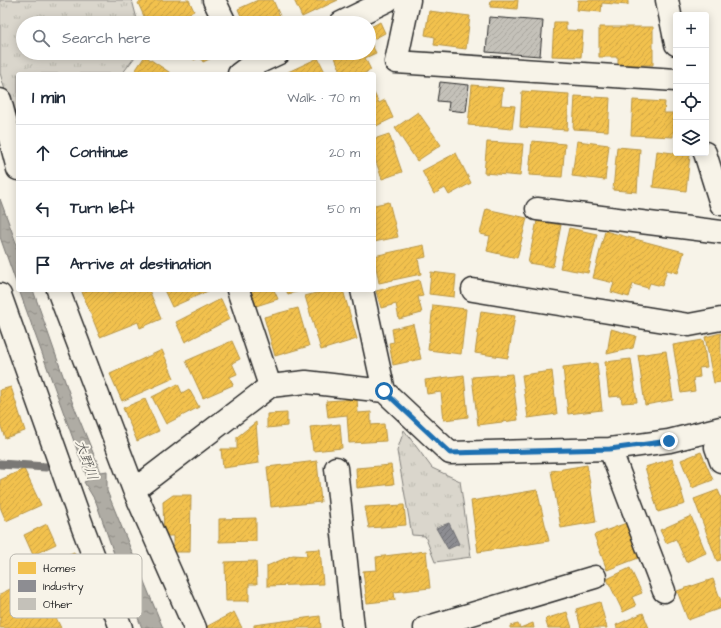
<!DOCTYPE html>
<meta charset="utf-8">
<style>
body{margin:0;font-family:"Architects Daughter","Klee One",sans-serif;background:#f6f6f7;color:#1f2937}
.controls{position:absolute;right:12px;top:12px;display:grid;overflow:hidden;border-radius:4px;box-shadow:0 2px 10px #0003}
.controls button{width:36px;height:36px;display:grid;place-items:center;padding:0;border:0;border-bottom:1px solid #e0e1e3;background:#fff;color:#1f2937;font:20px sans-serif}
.stop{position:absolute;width:12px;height:12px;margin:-9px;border:3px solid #1f6fb2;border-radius:50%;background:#fff}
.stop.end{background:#1f6fb2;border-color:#fff;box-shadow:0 1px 4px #0008}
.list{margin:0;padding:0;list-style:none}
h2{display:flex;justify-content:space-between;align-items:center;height:52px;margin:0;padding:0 16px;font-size:17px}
h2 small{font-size:13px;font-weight:400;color:#747a83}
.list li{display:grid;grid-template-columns:26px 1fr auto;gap:12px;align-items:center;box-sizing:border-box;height:56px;padding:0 16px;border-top:1px solid #e0e1e3}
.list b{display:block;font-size:15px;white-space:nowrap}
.list em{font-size:13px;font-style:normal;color:#747a83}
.icon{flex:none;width:22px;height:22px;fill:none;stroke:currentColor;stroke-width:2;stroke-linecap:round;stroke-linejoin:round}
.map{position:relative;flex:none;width:721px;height:628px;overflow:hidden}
.search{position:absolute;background:#fff;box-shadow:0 2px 10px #0003;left:16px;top:16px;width:360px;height:44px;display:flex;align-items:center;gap:10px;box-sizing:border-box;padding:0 14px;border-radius:22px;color:#747a83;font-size:15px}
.panel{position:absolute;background:#fff;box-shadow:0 2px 10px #0003;left:16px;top:72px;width:360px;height:220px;border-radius:4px}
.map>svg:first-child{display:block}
</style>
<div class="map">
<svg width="721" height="628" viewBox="0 0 721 628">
<defs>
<pattern id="grass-tufts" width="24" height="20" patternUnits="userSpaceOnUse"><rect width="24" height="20" fill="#dad6cc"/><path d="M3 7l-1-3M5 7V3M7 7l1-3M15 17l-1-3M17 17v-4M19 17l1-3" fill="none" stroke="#bbb8af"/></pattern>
<pattern id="water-ripples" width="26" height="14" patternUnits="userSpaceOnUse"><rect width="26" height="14" fill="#afaca4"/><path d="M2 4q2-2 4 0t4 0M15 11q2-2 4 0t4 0" fill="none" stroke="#8f8c86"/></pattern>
<pattern id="homes-hatch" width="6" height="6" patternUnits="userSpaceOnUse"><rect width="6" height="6" fill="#f2c14e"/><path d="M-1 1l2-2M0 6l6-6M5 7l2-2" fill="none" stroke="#d0a644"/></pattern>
<pattern id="industry-hatch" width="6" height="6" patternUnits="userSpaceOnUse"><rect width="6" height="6" fill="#8d8d92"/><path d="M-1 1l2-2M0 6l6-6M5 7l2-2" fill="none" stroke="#737377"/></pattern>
<pattern id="building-hatch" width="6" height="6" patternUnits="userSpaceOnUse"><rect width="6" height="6" fill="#c4c1b9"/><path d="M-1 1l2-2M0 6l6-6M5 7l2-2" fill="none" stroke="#a9a69f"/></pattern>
</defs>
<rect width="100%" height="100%" fill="#f7f3e8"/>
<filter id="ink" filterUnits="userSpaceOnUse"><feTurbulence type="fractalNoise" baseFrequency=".025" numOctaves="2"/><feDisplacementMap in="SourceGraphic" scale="8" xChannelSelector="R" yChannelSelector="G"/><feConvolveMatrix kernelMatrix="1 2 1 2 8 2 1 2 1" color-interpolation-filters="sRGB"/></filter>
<g filter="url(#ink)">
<path fill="url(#grass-tufts)" stroke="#82807c" d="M0 0H132L138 23H23V53H138L122 74H18V135L0 73Z
M404 430 432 468 460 481 471 557 435 562 425 536 412 535 397 451Z"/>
<path fill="url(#water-ripples)" stroke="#7a7874" d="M0 199 18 248V288L0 237Z
M19 290H33L73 404 101 472 107 471V491L163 628H142L127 591 96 502 84 482 88 480Z"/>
<path fill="url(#homes-hatch)" stroke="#b69444" d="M145 0H189L194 11 168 23H147L138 3Z
M258 0H273L283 23H244L238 9Z
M294 0H338L302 17Z
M491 0H518L517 9 490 7Z
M578 0H628V5L602 3 601 12 577 10Z
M429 11 470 16 466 49 434 45 435 37 425 35Z
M380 22 385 33 370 41 376 53 365 58 371 70 363 74H342L333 53H369V28Z
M554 22H566V30L583 31 581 57 552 56Z
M599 27H653V65H618V57H599Z
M162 53H178L165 59Z
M191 53H220V54L203 62 200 57 194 60Z
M145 56 172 74H133Z
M318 58 326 74H288V72Z
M472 85 503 88 501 105 515 106 512 129 468 125Z
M522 91 569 94 567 130 520 127Z
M374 93 379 103 385 100 393 118 374 127Z
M575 96 610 98 608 131 573 129Z
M633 100 665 102 664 113H674L673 137 631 135Z
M418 112 441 145 417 161 395 128Z
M389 134 402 172 382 179 374 156V139Z
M532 141 565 144 562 177 529 175Z
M577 141 609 145 605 180 572 176Z
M487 142 523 144 520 176 484 173Z
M617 147 640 149 637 192 613 190Z
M657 151 690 155 686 191 653 187Z
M456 153 471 183 449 195 445 188 434 194 422 171Z
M389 202 398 237 374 242V205Z
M486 209 527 218 517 258 487 251 490 236 480 234Z
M537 221 561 225 553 267 528 263Z
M569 228 597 234 588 273 560 268Z
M605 231 684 252 678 273 667 270 662 286 650 283 648 288 633 284 629 297 611 292 614 283 593 278Z
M424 245 426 257 418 259 421 274 379 283 374 256Z
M431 272 456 275 454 297 429 294Z
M419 280 423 296 418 297 422 313 399 319 396 304 381 308 376 291Z
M86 290H108L110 293 118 290H149L161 319 140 328 138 322 100 337 82 292Z
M164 290H210L172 307Z
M251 290H274L278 299 256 306Z
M286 290H304L288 294Z
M327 290H343L357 339 321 350 305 296Z
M221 299 230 319 185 342 176 322Z
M433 305 466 309 461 354 428 350Z
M298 308 309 346 275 356 264 317Z
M481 311 515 316 508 358 475 353Z
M413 324 421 359 393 365 389 343 394 342 392 329Z
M611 329 636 336 633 348 607 354Z
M721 333V382L714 383 705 337Z
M703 340 707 367 699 368 700 377 693 378 695 391 681 393 673 345Z
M232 341 240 359 232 363 237 374 230 377 233 385 203 398 186 361Z
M162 350 174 378 122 401 110 374Z
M666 351 673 400 645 405 638 355Z
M631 359 637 402 622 403 621 396 609 397 605 362Z
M597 363 602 410 568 414 563 367Z
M552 371 557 414 528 418 522 375Z
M512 374 518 420 478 425 472 377Z
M464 375 468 417 444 420 441 392 427 394 425 380Z
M178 384 182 393 189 389 199 407 166 424 152 397Z
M11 387 25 431 5 438 0 424V390Z
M145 399 159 431 137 441 123 408Z
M357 399 358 413 371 412V425L384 424 386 441 349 443 347 415 328 417 326 401Z
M287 413V426L267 428V414Z
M256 422 259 463 223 468 221 449H237V437Z
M340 424 342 448 313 451 310 427Z
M701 452 713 480 692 488 681 460Z
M672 459 685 504 658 512 645 467Z
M317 461 321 502 271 507 267 467Z
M391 465 394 484 357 488 356 468Z
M587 465 596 522 561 528 551 471Z
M24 469 41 505 6 521 0 507V480Z
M537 490 549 541 478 552 471 501Z
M718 490 721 497V560L717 561 694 499Z
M173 495H191L190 552H173V536H164L163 502Z
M404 505 406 525 369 528 365 507Z
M691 516 706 553 686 562 676 539 666 543 660 530Z
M256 518V541L219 542V519Z
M629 522 641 557 607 570 594 535Z
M47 524 56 544 33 555 24 535Z
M320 549 323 584 267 586V566L293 555 307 556 306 550Z
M426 551 430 588 394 592 395 600 367 603 363 571 377 570 376 557Z
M74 552 89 584 67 594 52 562Z
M256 561 257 584H249V601H226L225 562Z
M630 568 642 593 632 597 636 606 623 612 607 579Z
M713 579 721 601V608L688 620 677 591Z
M29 580 33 589 40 585 61 628H0V594Z
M600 602 607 628H581L576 609Z
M234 612 242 628H204Z
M567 612 572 628H548L545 619Z
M643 613 649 628H617L616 625Z
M320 616 321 628H254V625Z
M533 623 534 628H510V626L518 624 520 628Z"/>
<path fill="url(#industry-hatch)" stroke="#707073" d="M449 523 459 544 448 549 436 528Z"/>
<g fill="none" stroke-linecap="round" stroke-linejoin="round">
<path stroke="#7a7874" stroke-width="9" d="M0 464 46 467"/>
</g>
<path fill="url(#building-hatch)" stroke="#2b2b2b" d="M489 17 543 21 540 56 486 52Z
M440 82 469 85 466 112 448 110 449 102 437 101Z"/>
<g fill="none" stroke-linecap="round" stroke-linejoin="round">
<g stroke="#2b2b2b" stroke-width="25">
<path id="street" d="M214 0 225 23
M409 0 396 62 676 80
M667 0 676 44
M341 23 388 0
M239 74 247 68 279 53
M0 100 18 169
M705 153 721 204
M537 209 721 232
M58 290 134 490 195 628
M238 290 270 386
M362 290 384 391
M473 290 689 325 721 319
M0 295 83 528 121 628
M716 447 721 461
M610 449 664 591
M336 468 353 628
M134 490 270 386 306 382 384 391 450 453 610 449 669 441 721 428
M425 628 595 577"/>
</g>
<use href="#street" stroke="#f7f3e8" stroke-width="22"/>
</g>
</g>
<g fill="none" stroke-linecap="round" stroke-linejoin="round" filter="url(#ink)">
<path stroke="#1f6fb2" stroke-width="5" d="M384 391 450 453 610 449 669 441"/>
</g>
<g text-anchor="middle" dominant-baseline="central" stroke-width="4" stroke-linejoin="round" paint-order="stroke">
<g font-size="14" font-style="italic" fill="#53524f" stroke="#f7f3e8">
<text transform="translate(86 460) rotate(71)">大野川</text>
</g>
</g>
<rect x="10" y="554" width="132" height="64" rx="6" fill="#f7f3e8" stroke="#bab7af" stroke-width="1"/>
<rect x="18" y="562" width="18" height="12" fill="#f2c14e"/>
<rect x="18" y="580" width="18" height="12" fill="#8d8d92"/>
<rect x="18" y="598" width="18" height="12" fill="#c4c1b9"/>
<g font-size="11" fill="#2b2b2b">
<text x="43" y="572">Homes</text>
<text x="43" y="590">Industry</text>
<text x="43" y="608">Other</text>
</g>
</svg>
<div class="controls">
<button>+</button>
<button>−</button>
<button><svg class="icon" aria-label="locate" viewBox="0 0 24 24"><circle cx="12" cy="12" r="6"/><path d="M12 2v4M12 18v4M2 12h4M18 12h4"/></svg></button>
<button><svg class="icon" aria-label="layers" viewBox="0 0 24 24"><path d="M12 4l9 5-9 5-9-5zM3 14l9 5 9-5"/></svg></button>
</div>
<div class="stop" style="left:384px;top:391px"></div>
<div class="stop end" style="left:669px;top:441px"></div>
<div class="search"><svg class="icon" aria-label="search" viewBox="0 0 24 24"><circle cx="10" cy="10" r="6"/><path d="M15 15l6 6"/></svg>Search here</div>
<section class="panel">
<h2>1 min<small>Walk · 70 m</small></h2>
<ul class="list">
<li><svg class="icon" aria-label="ahead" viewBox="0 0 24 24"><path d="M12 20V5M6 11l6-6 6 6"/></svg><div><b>Continue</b></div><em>20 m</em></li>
<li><svg class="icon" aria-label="left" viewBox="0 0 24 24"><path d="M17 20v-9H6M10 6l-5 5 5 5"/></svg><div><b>Turn left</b></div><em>50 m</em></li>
<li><svg class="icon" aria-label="arrive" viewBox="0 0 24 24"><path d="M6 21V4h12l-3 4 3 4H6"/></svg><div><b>Arrive at destination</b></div></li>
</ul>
</section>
</div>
